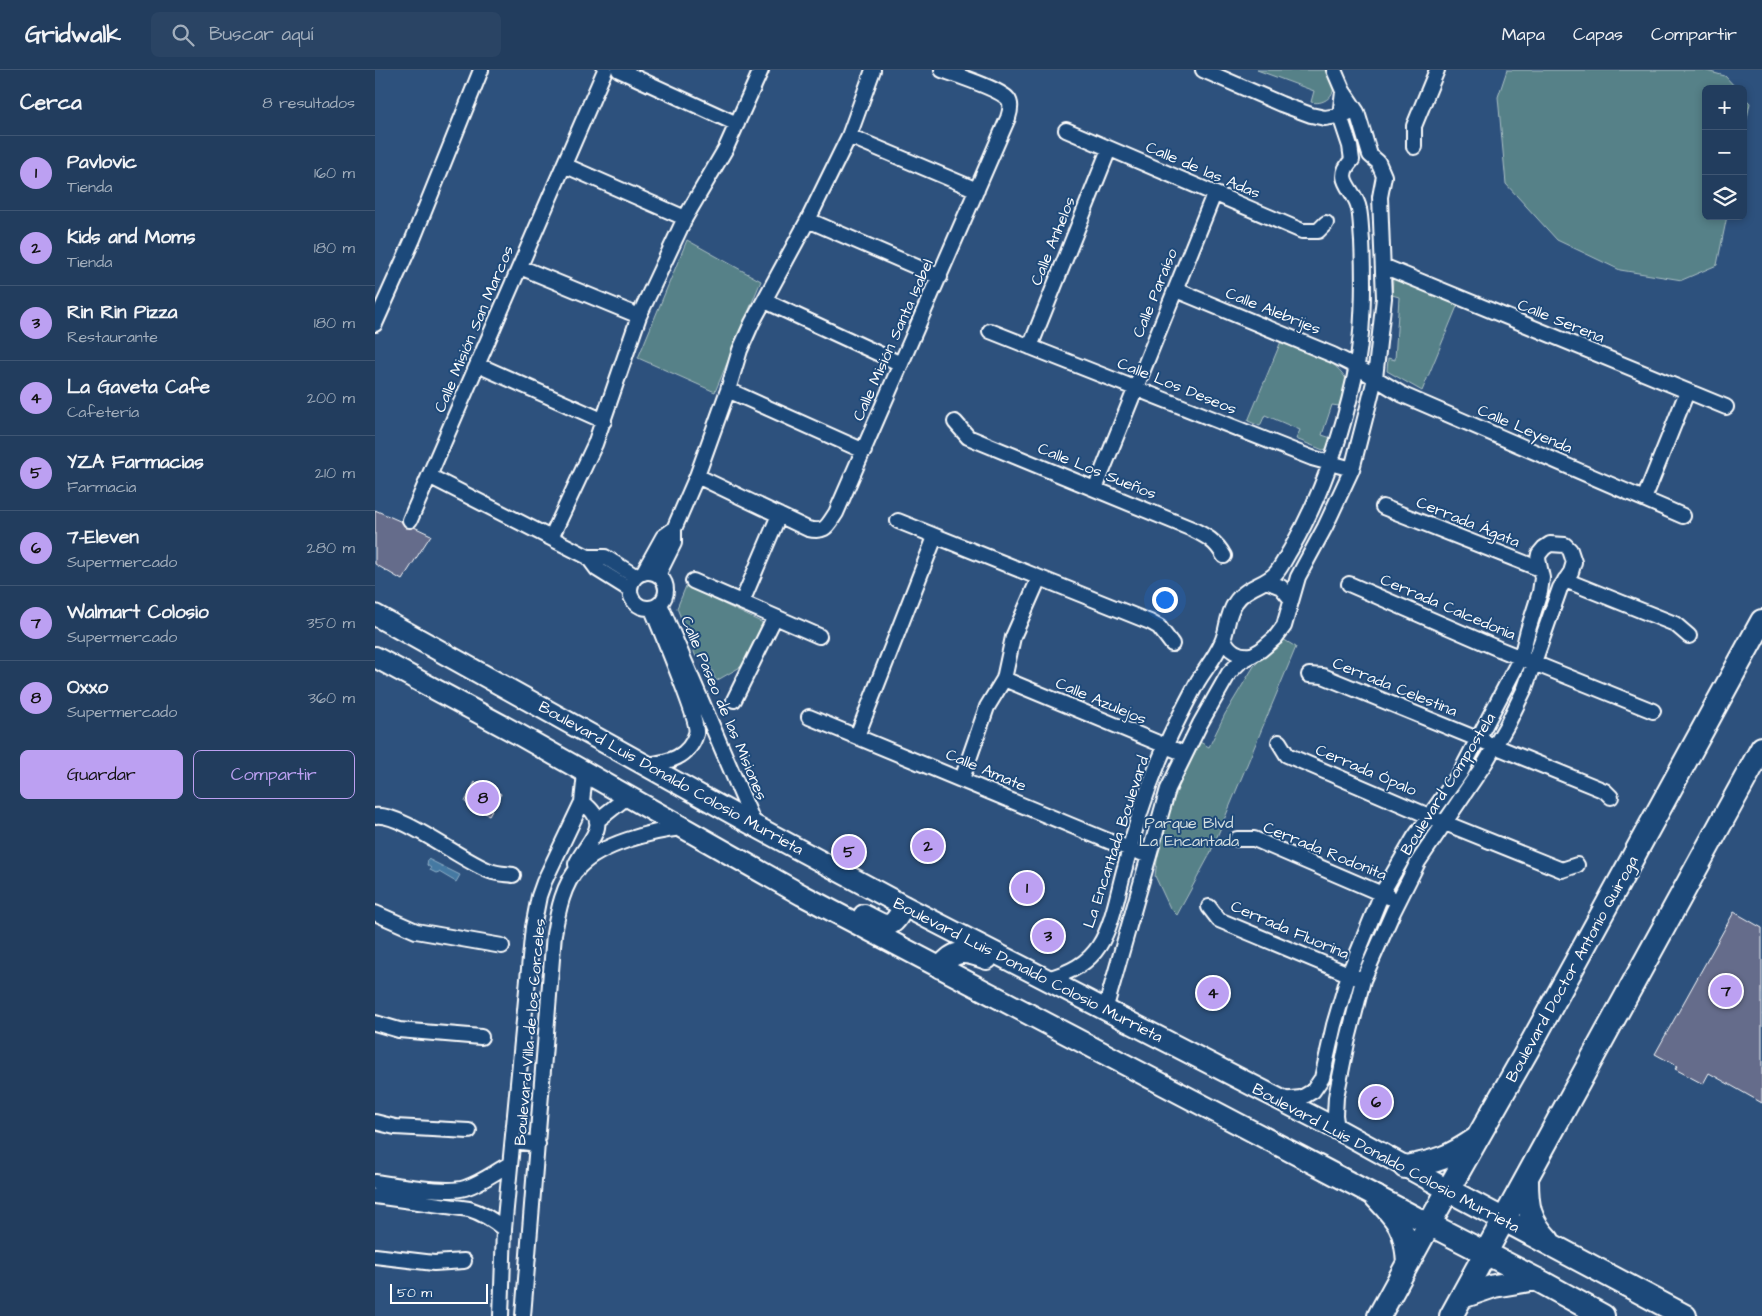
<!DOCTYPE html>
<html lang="es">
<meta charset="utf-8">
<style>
body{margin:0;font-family:"Architects Daughter",sans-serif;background:#2a4464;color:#f1f3f6}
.controls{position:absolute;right:15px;top:15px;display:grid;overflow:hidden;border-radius:8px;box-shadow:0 2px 8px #0003}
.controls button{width:45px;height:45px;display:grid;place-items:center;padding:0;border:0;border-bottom:1px solid #3f5673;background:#223d5e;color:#f1f3f6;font:25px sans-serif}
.scale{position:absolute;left:15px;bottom:12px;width:98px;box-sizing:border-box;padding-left:5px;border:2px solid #fff;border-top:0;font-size:14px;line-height:18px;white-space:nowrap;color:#fff;-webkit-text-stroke:4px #1f4a7a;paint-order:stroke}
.you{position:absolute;left:789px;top:529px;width:18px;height:18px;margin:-12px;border:4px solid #fff;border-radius:50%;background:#1a73e8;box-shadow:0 0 0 8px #1a73e833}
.badge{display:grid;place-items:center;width:32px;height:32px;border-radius:50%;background:#bca0f2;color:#111;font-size:16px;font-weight:700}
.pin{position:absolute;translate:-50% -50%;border:2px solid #fff;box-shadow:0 1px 5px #0006}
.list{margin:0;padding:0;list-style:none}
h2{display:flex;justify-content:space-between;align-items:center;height:65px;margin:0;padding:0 20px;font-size:21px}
h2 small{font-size:16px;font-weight:400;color:#a2aebc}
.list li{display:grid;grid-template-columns:32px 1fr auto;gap:15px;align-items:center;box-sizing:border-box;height:75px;padding:0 20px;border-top:1px solid #3f5673}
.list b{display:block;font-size:19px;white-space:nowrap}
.list p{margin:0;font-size:16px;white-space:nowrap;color:#a2aebc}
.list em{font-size:16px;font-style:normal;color:#a2aebc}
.actions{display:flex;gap:10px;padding:15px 20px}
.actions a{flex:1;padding:11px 0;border:1px solid #bca0f2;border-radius:8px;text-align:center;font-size:18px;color:#bca0f2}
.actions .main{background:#bca0f2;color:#111}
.icon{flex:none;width:28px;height:28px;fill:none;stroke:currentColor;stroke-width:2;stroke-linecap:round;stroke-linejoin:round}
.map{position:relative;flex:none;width:1387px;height:1246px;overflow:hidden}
header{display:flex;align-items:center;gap:30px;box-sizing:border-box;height:70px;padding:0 25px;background:#223d5e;border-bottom:1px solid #3f5673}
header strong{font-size:24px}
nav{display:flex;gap:28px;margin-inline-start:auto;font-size:18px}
.search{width:350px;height:45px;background:#2a4464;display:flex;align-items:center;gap:12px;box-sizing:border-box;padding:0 18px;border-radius:8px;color:#a2aebc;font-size:19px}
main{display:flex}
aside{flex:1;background:#223d5e}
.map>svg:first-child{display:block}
</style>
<header>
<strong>Gridwalk</strong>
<div class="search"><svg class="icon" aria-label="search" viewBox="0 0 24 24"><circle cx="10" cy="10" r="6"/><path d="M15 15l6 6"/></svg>Buscar aquí</div>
<nav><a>Mapa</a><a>Capas</a><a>Compartir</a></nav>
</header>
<main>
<aside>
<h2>Cerca<small>8 resultados</small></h2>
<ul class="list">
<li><span class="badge">1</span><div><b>Pavlovic</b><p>Tienda</p></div><em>160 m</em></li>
<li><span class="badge">2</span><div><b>Kids and Moms</b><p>Tienda</p></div><em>180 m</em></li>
<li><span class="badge">3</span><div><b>Rin Rin Pizza</b><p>Restaurante</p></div><em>180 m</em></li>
<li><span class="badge">4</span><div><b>La Gaveta Cafe</b><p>Cafetería</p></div><em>200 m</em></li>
<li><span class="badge">5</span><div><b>YZA Farmacias</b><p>Farmacia</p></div><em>210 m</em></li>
<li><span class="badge">6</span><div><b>7-Eleven</b><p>Supermercado</p></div><em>280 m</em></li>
<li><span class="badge">7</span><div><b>Walmart Colosio</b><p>Supermercado</p></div><em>350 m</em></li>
<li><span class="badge">8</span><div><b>Oxxo</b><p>Supermercado</p></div><em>360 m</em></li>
</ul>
<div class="actions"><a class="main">Guardar</a><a>Compartir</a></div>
</aside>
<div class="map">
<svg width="1387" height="1246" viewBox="0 0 1387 1246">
<rect width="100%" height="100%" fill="#2d517d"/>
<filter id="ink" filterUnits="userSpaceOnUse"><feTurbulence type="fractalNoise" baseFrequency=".02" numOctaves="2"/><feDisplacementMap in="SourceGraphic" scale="10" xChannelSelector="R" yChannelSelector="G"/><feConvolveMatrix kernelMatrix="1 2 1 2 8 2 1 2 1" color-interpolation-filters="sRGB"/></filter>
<g filter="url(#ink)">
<path fill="#578188" stroke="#abc0c4" d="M882 0H953C955 5 959 10 959 15 959 28 947 35 936 32L939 21Z
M1132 0H1328L1350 6 1362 19H1331V146H1352L1342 195 1307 210 1245 200 1182 170 1131 114 1123 27Z
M1368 26 1375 33 1368 68Z
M312 170 386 211 340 322 263 288Z
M1018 208 1083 234 1047 321 1012 301 1013 288 1020 290 1024 227 1017 225Z
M907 269C928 278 962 289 972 311L964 336 957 335 947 365 956 368 953 378 948 380 921 369 925 360 890 345 885 356 873 351Z
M311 516 388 553 367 596 341 611 330 583 321 587 302 538Z
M906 568 921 577 834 786 802 845 795 838 780 806 786 760 823 671 834 677 850 644 879 596Z"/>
<path fill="#4479a2" stroke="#8fafc7" d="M53 789 85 805 81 812 64 802 61 803 55 800 56 798 52 795Z"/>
<path fill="#656c8b" stroke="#fff" d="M0 440 27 452 31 458 39 457 56 465 27 510 0 494Z
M100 712 126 724 114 745 90 732Z
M1359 842 1387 858V1033L1334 1003 1328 1014 1300 999 1302 996 1280 984Z"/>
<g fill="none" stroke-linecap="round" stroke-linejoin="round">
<g stroke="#fff" stroke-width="18">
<path id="street" d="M244 0 362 54
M828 0 906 34 936 45 950 48 973 44
M691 60 927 161H943L951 153
M474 66 602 120
M1039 77V56L1062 0
M189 95 310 148
M433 150 565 207
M1008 196 1351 337
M145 197 264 246
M801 220 958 285 982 297 1028 325 1308 446
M390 231 526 294
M0 254 38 169 106 0
M615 261 937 388 977 399
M655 277 734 79
M103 295 229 351
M353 320 489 381
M580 352 593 367 817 459C831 466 841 471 849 486
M54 406 213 487 222 499 254 519
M322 406 433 459C451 463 452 456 461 443L633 48C635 42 637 34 633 29 625 19 581 5 567 0
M720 419 839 124
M1269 429 1312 322
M1008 437 1165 499
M35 450 230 0
M523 451 775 552 784 557 797 574
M176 468 220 374 264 246 310 148 351 78 386 0
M213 487H230L260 506
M255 520a18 18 0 1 1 36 0a18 18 0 1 1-36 0Z
M268 503 288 467 299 459
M283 505 299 473V459L322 406 353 320 365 280 377 253 433 150 474 66 498 0
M1190 510 1300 554 1314 566
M318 511 444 566
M891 511 906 517 916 529
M974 514 1124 579 1278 641
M367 532 404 445
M285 534 380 756
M849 569C853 580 864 587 876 585
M934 605 948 606 1230 721 1236 727
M629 609 810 684
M359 630 400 547
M434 647 736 772 774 786
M482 666 560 467
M904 672 912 685 1070 753 1187 800 1202 795
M273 695C293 692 314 688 321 664 325 652 284 557 277 539
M587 709 612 637 629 609 638 567 664 508
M0 746C26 742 88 792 115 801 122 804 131 804 138 805
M223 750 252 727
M862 769H879L1014 827
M202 800 201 794C213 769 239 755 207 732
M834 837 844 850 983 908
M0 843 41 861 127 876
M671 909C692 904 712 895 724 876 738 855 743 821 750 797 759 760 770 725 784 691 795 664 809 637 823 611 831 598 841 586 847 572 853 559 851 547 860 533 871 516 889 516 901 503 907 496 911 487 916 479 946 427 966 368 979 310 989 265 989 217 987 171 986 161 986 149 984 139 981 119 957 111 977 90L975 76 965 46 968 21
M730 940 793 719 825 654 854 603 865 592 886 580 900 568 909 556 923 507 950 457 977 399 994 333 1000 308 1009 228 1005 127 1009 106 1003 92 995 85 982 42 968 21 959 0
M0 953 24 960 106 967
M906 1030 926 1028 938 1021 947 1008 959 955 974 904 1007 823 1039 768 1085 703 1146 587 1153 560 1165 522 1167 508 1163 489 1164 484 1169 478 1175 474 1190 475 1195 480 1199 492 1196 502 1185 518 1150 618 1132 655 1110 693 1043 792 1018 842 988 910 972 973 961 1027 960 1045 962 1059
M0 1052 20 1057 94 1061
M138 1071 163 1074
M0 1112C21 1115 71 1124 90 1118 106 1113 120 1102 135 1094
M0 1126 94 1139C108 1143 118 1150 129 1159
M0 1186 59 1193 89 1191
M126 1246 129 1159 158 857 164 826 169 812 207 732 210 703
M148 1246 179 864C183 841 188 814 204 797 226 774 277 761 307 758"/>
</g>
<g stroke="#fff" stroke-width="24">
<path id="secondary" d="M0 545 380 756 529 836 962 1059 1073 1120
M0 587 141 663 427 825 1054 1154
M489 845C513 858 516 861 529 836
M565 898C580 878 590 881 612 889"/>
</g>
<g stroke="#fff" stroke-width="26">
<path id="primary" d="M1030 1097C1061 1092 1075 1087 1101 1069
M1152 1110C1152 1136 1154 1150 1173 1170
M1073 1120 1310 1246
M1001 1127C1024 1151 1031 1159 1033 1193
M1054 1154 1161 1209 1228 1246
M1087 1227 1119 1216 1161 1209
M1004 1246 1073 1120 1157 972 1387 551
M1076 1246 1387 678"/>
</g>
<use href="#street" stroke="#1f4a7a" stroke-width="14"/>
<use href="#secondary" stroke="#1f4a7a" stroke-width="20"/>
<use href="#primary" stroke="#1f4a7a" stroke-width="22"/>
</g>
</g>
<g text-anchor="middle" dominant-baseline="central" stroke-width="4" stroke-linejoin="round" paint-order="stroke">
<g font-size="16" fill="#fff" stroke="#1f4a7a">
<text transform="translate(828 100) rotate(23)">Calle de las Adas</text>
<text transform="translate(678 171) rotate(-68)">Calle Anhelos</text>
<text transform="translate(780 223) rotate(-68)">Calle Paraíso</text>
<text transform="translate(898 241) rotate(22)">Calle Alebrijes</text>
<text transform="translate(1186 251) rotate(22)">Calle Serena</text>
<text transform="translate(99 259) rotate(-67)">Calle Misión San Marcos</text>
<text transform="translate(518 270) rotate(-66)">Calle Misión Santa Isabel</text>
<text transform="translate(802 316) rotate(22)">Calle Los Deseos</text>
<text transform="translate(1150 359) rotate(23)">Calle Leyenda</text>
<text transform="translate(722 401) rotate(22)">Calle Los Sueños</text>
<text transform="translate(1093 452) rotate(22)">Cerrada Ágata</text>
<text transform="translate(1073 537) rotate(23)">Cerrada Calcedonia</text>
<text transform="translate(1020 617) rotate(22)">Cerrada Celestina</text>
<text transform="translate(726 631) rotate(23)">Calle Azulejos</text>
<text transform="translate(349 638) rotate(67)">Calle Paseo de las Misiones</text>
<text transform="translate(611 700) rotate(23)">Calle Amate</text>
<text transform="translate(991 700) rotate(23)">Cerrada Ópalo</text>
<text transform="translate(296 708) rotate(29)">Boulevard Luis Donaldo Colosio Murrieta</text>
<text transform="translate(1073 714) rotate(-58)">Boulevard Compostela</text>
<text transform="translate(741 772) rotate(-72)">La Encantada Boulevard</text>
<text transform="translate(950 781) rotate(22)">Cerrada Rodonita</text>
<text transform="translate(915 860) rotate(23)">Cerrada Fluorina</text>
<text transform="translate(1197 899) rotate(-61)">Boulevard Doctor Antonio Quiroga</text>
<text transform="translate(653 900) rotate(27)">Boulevard Luis Donaldo Colosio Murrieta</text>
<text transform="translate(155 962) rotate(-85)">Boulevard Villa de los Corceles</text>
<text transform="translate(1011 1088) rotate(28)">Boulevard Luis Donaldo Colosio Murrieta</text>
</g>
<g font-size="16" fill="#d5e0e1" stroke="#1f4a7a">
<text x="814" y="753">Parque Blvd<tspan x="814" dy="18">La Encantada</tspan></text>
</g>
</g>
</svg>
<div class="controls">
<button>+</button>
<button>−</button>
<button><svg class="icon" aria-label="layers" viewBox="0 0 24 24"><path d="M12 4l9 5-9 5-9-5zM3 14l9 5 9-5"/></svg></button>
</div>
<div class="scale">50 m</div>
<div class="you"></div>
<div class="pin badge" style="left:652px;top:818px">1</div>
<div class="pin badge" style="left:553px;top:776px">2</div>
<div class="pin badge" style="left:673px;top:866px">3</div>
<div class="pin badge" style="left:838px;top:923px">4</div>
<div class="pin badge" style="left:474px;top:782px">5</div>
<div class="pin badge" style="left:1001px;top:1032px">6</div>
<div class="pin badge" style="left:1351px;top:921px">7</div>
<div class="pin badge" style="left:108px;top:728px">8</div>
</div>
</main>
